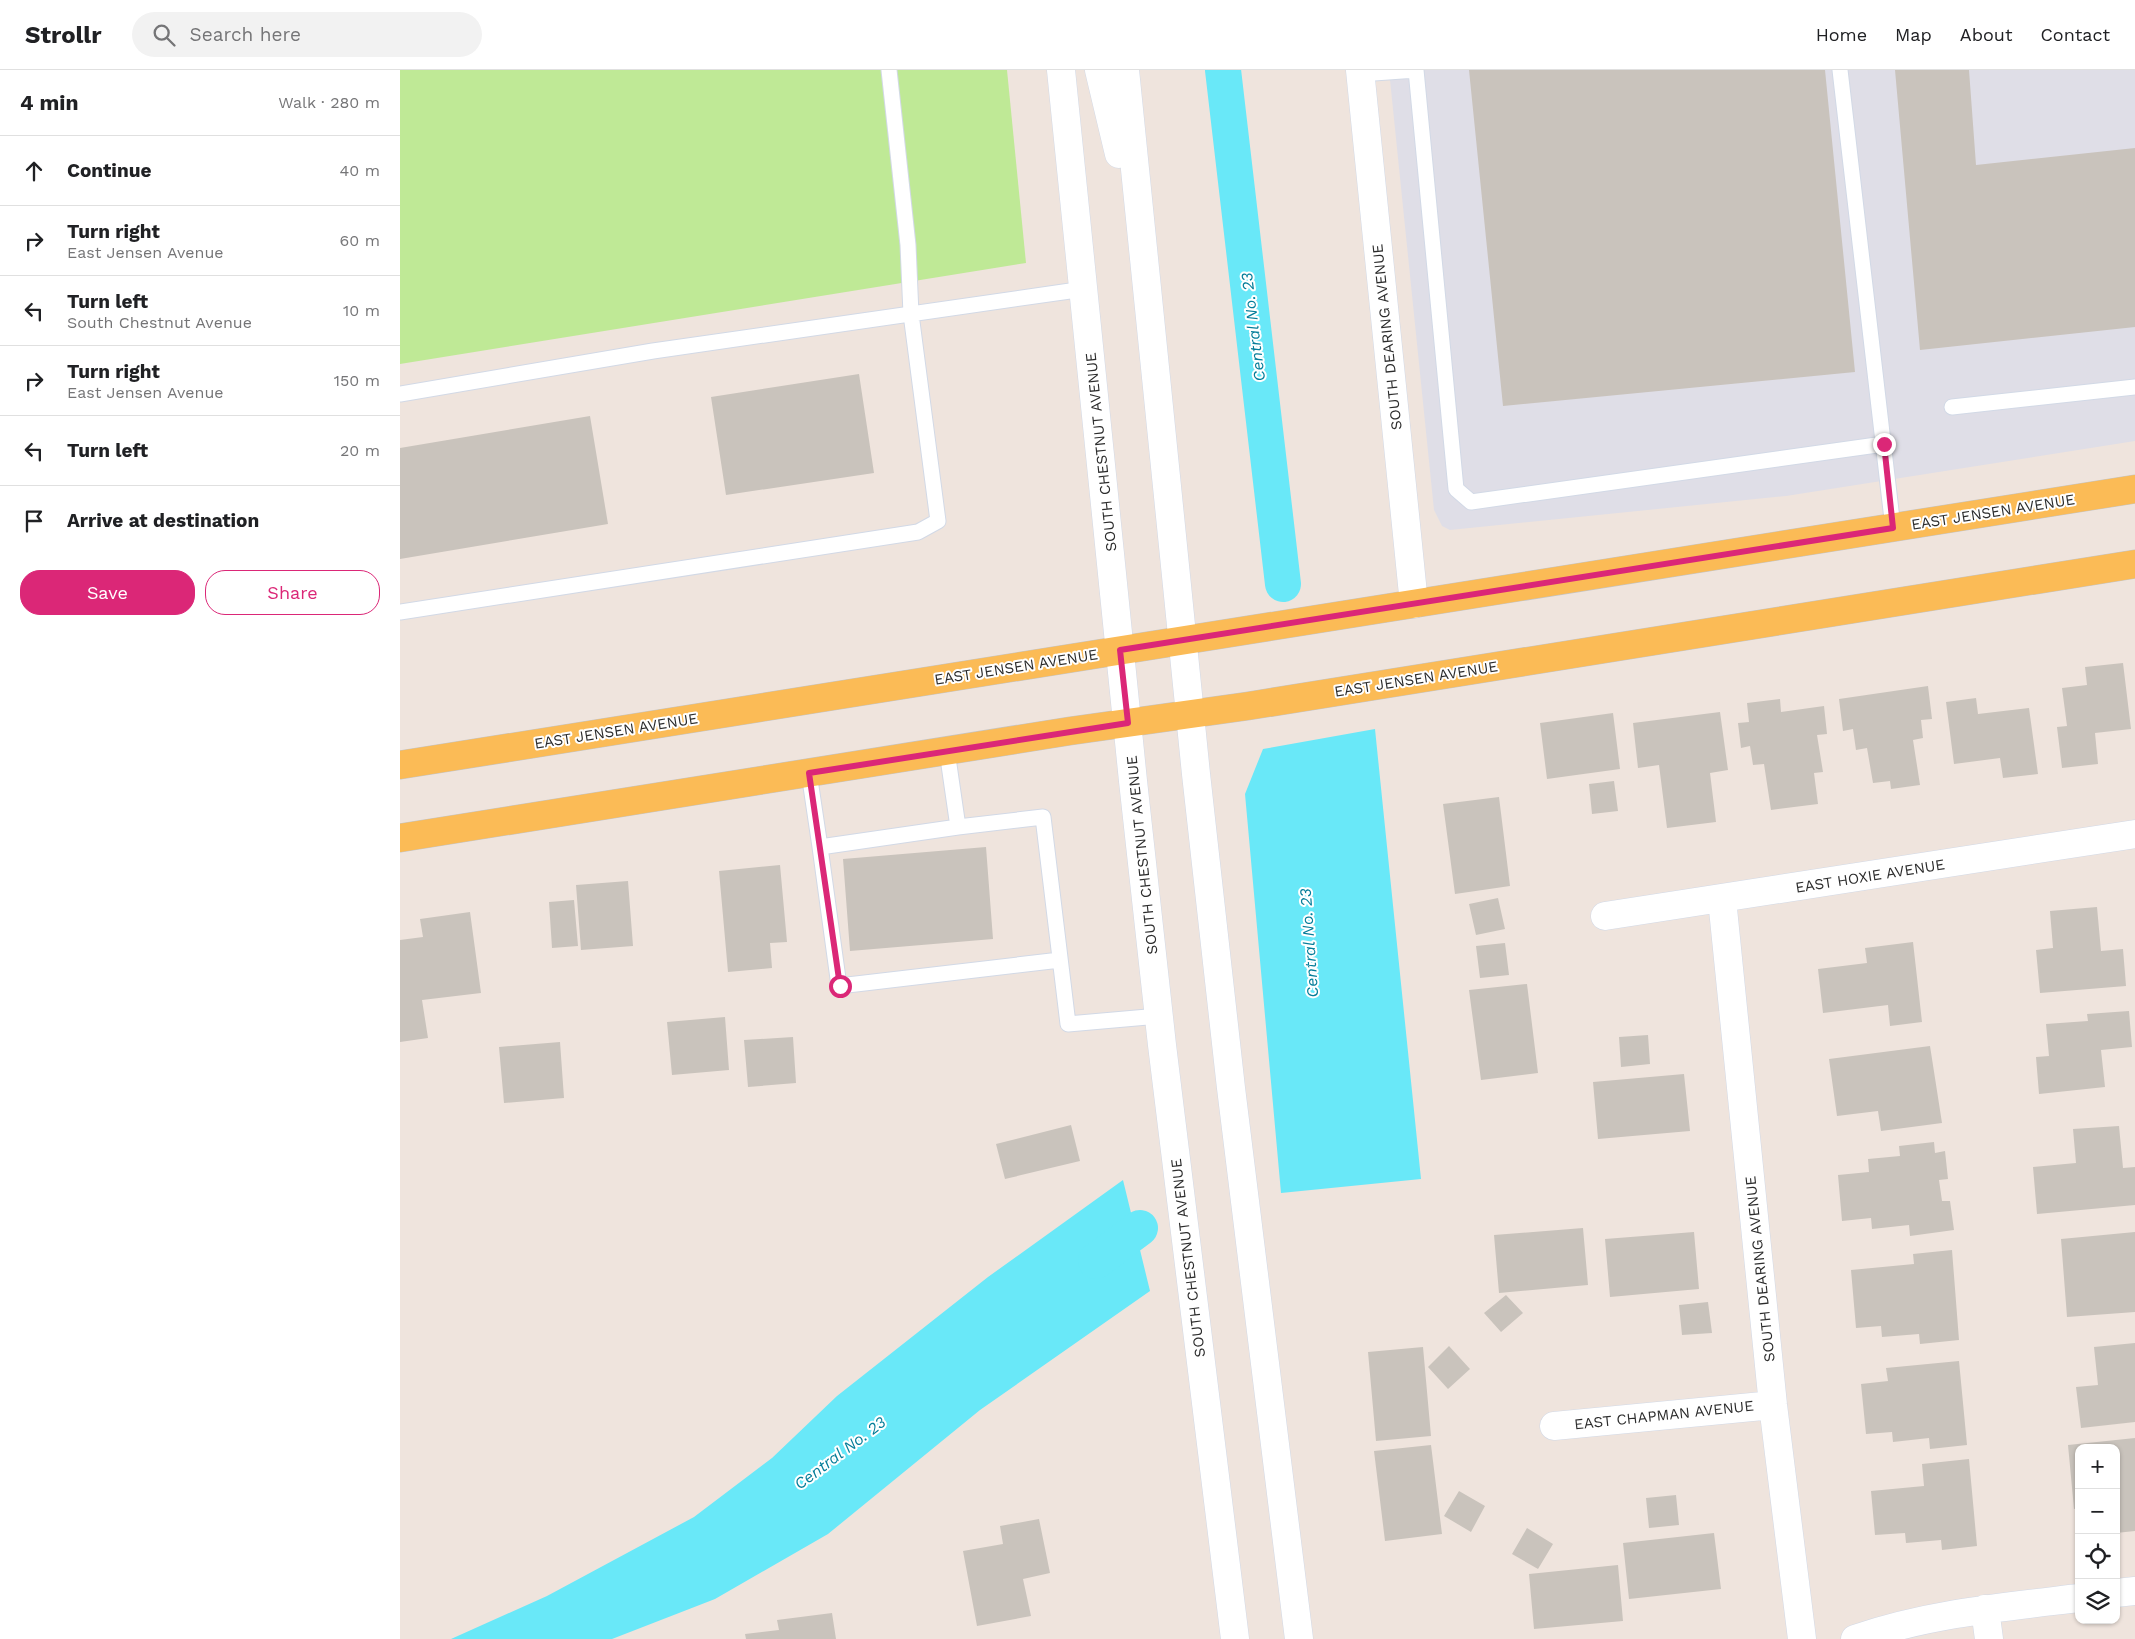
<!DOCTYPE html>
<meta charset="utf-8">
<style>
body{margin:0;font-family:"Work Sans",sans-serif;background:#f2f2f2;color:#202124}
.controls{position:absolute;right:15px;bottom:15px;display:grid;overflow:hidden;border-radius:10px;box-shadow:0 1px 4px #0004}
.controls button{width:45px;height:45px;display:grid;place-items:center;padding:0;border:0;border-bottom:1px solid #e0e0e0;background:#fff;color:#202124;font:25px sans-serif}
.stop{position:absolute;width:15px;height:15px;margin:-11px;border:4px solid #db2777;border-radius:50%;background:#fff}
.stop.end{background:#db2777;border-color:#fff;box-shadow:0 1px 5px #0008}
.list{margin:0;padding:0;list-style:none}
h2{display:flex;justify-content:space-between;align-items:center;height:65px;margin:0;padding:0 20px;font-size:21px}
h2 small{font-size:16px;font-weight:400;color:#757577}
.list li{display:grid;grid-template-columns:32px 1fr auto;gap:15px;align-items:center;box-sizing:border-box;height:70px;padding:0 20px;border-top:1px solid #e0e0e0}
.list b{display:block;font-size:19px;white-space:nowrap}
.list p{margin:0;font-size:16px;white-space:nowrap;color:#757577}
.list em{font-size:16px;font-style:normal;color:#757577}
.actions{display:flex;gap:10px;padding:15px 20px}
.actions a{flex:1;padding:11px 0;border:1px solid #db2777;border-radius:20px;text-align:center;font-size:18px;color:#db2777}
.actions .main{background:#db2777;color:#fff}
.icon{flex:none;width:28px;height:28px;fill:none;stroke:currentColor;stroke-width:2;stroke-linecap:round;stroke-linejoin:round}
.map{position:relative;flex:none;width:1735px;height:1569px;overflow:hidden}
header{display:flex;align-items:center;gap:30px;box-sizing:border-box;height:70px;padding:0 25px;background:#fff;border-bottom:1px solid #e0e0e0}
header strong{font-size:24px}
nav{display:flex;gap:28px;margin-inline-start:auto;font-size:18px}
.search{width:350px;height:45px;background:#f2f2f2;display:flex;align-items:center;gap:12px;box-sizing:border-box;padding:0 18px;border-radius:28px;color:#757577;font-size:19px}
main{display:flex}
aside{flex:1;background:#fff}
.map>svg:first-child{display:block}
</style>
<header>
<strong>Strollr</strong>
<div class="search"><svg class="icon" aria-label="search" viewBox="0 0 24 24"><circle cx="10" cy="10" r="6"/><path d="M15 15l6 6"/></svg>Search here</div>
<nav><a>Home</a><a>Map</a><a>About</a><a>Contact</a></nav>
</header>
<main>
<aside>
<h2>4 min<small>Walk · 280 m</small></h2>
<ul class="list">
<li><svg class="icon" aria-label="ahead" viewBox="0 0 24 24"><path d="M12 20V5M6 11l6-6 6 6"/></svg><div><b>Continue</b></div><em>40 m</em></li>
<li><svg class="icon" aria-label="right" viewBox="0 0 24 24"><path d="M7 20v-9h11M14 6l5 5-5 5"/></svg><div><b>Turn right</b><p>East Jensen Avenue</p></div><em>60 m</em></li>
<li><svg class="icon" aria-label="left" viewBox="0 0 24 24"><path d="M17 20v-9H6M10 6l-5 5 5 5"/></svg><div><b>Turn left</b><p>South Chestnut Avenue</p></div><em>10 m</em></li>
<li><svg class="icon" aria-label="right" viewBox="0 0 24 24"><path d="M7 20v-9h11M14 6l5 5-5 5"/></svg><div><b>Turn right</b><p>East Jensen Avenue</p></div><em>150 m</em></li>
<li><svg class="icon" aria-label="left" viewBox="0 0 24 24"><path d="M17 20v-9H6M10 6l-5 5 5 5"/></svg><div><b>Turn left</b></div><em>20 m</em></li>
<li><svg class="icon" aria-label="arrive" viewBox="0 0 24 24"><path d="M6 21V4h12l-3 4 3 4H6"/></svg><div><b>Arrive at destination</b></div></li>
</ul>
<div class="actions"><a class="main">Save</a><a>Share</a></div>
</aside>
<div class="map">
<svg width="1735" height="1569" viewBox="0 0 1735 1569">
<rect width="100%" height="100%" fill="#efe4dd"/>
<path fill="#dfdee7" d="M989 0H1735V371L1386 426 1050 460 1042 456 1034 440Z"/>
<path fill="#bfe996" d="M0 0H607L626 193 0 294Z"/>
<path fill="#69e8f8" d="M975 659 1021 1109 881 1123 845 724 863 679Z
M723 1110 750 1221 580 1340 428 1464 315 1529 212 1569H51L147 1526 294 1447 372 1388 437 1326 588 1207Z"/>
<g fill="none" stroke-linecap="round" stroke-linejoin="round">
<path stroke="#69e8f8" stroke-width="36" d="M823 0 883 514
M696 1191 740 1158"/>
</g>
<path fill="#c9c3bc" d="M1069 0H1425L1455 302 1103 336Z
M1495 0H1569L1576 95 1735 78V257L1520 280Z
M459 304 474 403 326 425 311 327Z
M190 346 208 454 0 489V378Z
M1723 593 1731 659 1695 663 1698 694 1662 698 1657 657 1667 656 1662 618 1687 615 1685 597Z
M1528 616 1532 649 1521 650 1523 668 1513 670 1520 715 1491 719 1490 711 1473 713 1467 678 1456 680 1453 659 1443 661 1439 629Z
M1576 628 1578 644 1629 638 1638 704 1603 708 1600 688 1554 694 1546 632Z
M1380 629 1381 642 1424 636 1427 664 1417 665 1423 702 1414 703 1418 734 1371 740 1364 694 1353 695 1350 676 1341 678 1338 653 1349 652 1347 633Z
M1320 642 1328 700 1310 703 1316 752 1267 758 1259 695 1238 698 1233 653Z
M1213 643 1220 699 1147 709 1140 653Z
M1214 711 1218 741 1192 744 1189 714Z
M1099 727 1110 816 1055 824 1043 734Z
M586 777 593 869 450 881 443 789Z
M380 795 387 872 370 873 372 898 328 902 319 801Z
M228 811 233 876 181 880 176 815Z
M1098 828 1105 859 1076 865 1069 834Z
M174 830 178 876 152 878 149 832Z
M1697 837 1701 881 1723 879 1726 916 1640 923 1636 880 1653 878 1650 841Z
M70 842 81 923 22 930 28 968 0 972V870L23 867 20 849Z
M1513 872 1522 952 1490 956 1488 935 1423 943 1418 899 1467 893 1465 878Z
M1105 873 1109 905 1080 908 1076 876Z
M1127 914 1138 1003 1081 1010 1069 920Z
M1729 941 1732 977 1701 980 1705 1017 1639 1024 1636 987 1649 986 1646 954 1688 951 1687 944Z
M325 947 329 1000 272 1005 267 952Z
M1248 965 1250 994 1221 997 1219 967Z
M393 967 396 1013 348 1017 344 970Z
M160 972 164 1028 104 1033 99 977Z
M1530 976 1542 1053 1481 1061 1478 1041 1437 1046 1429 989Z
M1284 1004 1290 1061 1198 1069 1193 1012Z
M671 1055 680 1091 605 1109 596 1074Z
M1719 1056 1723 1098 1735 1097V1135L1637 1144 1633 1097 1676 1093 1673 1059Z
M1534 1072 1535 1083 1545 1081 1548 1109 1539 1110 1542 1131H1550L1554 1160 1510 1166 1509 1155 1472 1159 1471 1148 1442 1151 1438 1105 1469 1102 1468 1089 1500 1086 1499 1076Z
M1183 1158 1188 1215 1099 1223 1094 1165Z
M1294 1162 1299 1219 1210 1227 1205 1169Z
M1735 1162V1242L1667 1247 1661 1169Z
M1552 1180 1559 1270 1520 1274 1519 1264 1482 1267 1481 1256 1456 1258 1451 1200 1514 1194 1513 1184Z
M1106 1225 1123 1243 1101 1262 1084 1243Z
M1308 1232 1312 1263 1282 1265 1279 1235Z
M1735 1273V1352L1681 1358 1676 1317 1698 1315 1694 1277Z
M1049 1276 1070 1299 1048 1319 1028 1297Z
M1023 1277 1031 1366 976 1371 968 1282Z
M1559 1291 1567 1375 1530 1379 1529 1368 1493 1372 1492 1362 1466 1364 1461 1314 1488 1311 1486 1298Z
M1735 1368V1461L1716 1463V1378H1679V1438L1674 1439 1668 1375Z
M1031 1375 1042 1464 985 1471 974 1381Z
M1569 1389 1577 1476 1542 1480 1541 1470 1506 1473 1505 1463 1475 1465 1471 1421 1524 1416 1522 1394Z
M1059 1421 1085 1436 1071 1462 1044 1446Z
M1276 1425 1279 1455 1249 1458 1246 1428Z
M639 1449 650 1503 623 1509 631 1546 577 1556 563 1481 603 1474 600 1456Z
M1127 1458 1153 1474 1138 1499 1112 1484Z
M1314 1463 1321 1519 1229 1529 1223 1473Z
M1218 1495 1223 1551 1134 1559 1129 1504Z
M432 1543 436 1569H346L345 1564 379 1560 377 1550Z"/>
<g fill="none" stroke-linecap="round" stroke-linejoin="round">
<g stroke="#d2d9e6" stroke-width="17">
<path id="lane" d="M1440 0 1493 458
M960 4 1016 0 1056 419 1071 432 1484 374
M0 324 253 281 684 219
M1552 337 1735 317
M0 542 518 462 538 451 511 244 508 175 489 0
M547 681 558 757 643 747 668 954 759 946
M409 703 420 777
M558 757 420 777 439 916 660 890"/>
</g>
<g stroke="#d2d9e6" stroke-width="29">
<path id="street" d="M960 0 1014 534
M1322 829 1373 1335 1402 1569
M1205 846 1735 764
M1154 1356 1373 1335
M1716 1523 1735 1521
M1585 1539 1589 1569
M1455 1569C1527 1544 1603 1537 1679 1528"/>
</g>
<g stroke="#d2d9e6" stroke-width="29">
<path id="secondary" d="M661 0 733 711 762 975 835 1569
M699 0 719 84
M725 0 796 704 831 1018 899 1569"/>
</g>
<g stroke="#c4c4c4" stroke-width="29">
<path id="primary" d="M0 695 1735 419
M0 768 670 661 848 636 1735 494"/>
</g>
<use href="#lane" stroke="#fff" stroke-width="15"/>
<use href="#street" stroke="#fff" stroke-width="28"/>
<use href="#secondary" stroke="#fff" stroke-width="28"/>
<use href="#primary" stroke="#fbbb56" stroke-width="28"/>
</g>
<g fill="none" stroke-linecap="round" stroke-linejoin="round">
<path stroke="#db2777" stroke-width="6" d="M440 916 409 703 728 653 720 580 1493 458 1484 374"/>
</g>
<g text-anchor="middle" dominant-baseline="central" stroke-width="4" stroke-linejoin="round" paint-order="stroke">
<g font-size="15" fill="#2c2c2c" stroke="#fff">
<text transform="translate(987 267) rotate(-96)">SOUTH DEARING AVENUE</text>
<text transform="translate(701 382) rotate(-96)">SOUTH CHESTNUT AVENUE</text>
<text transform="translate(1593 442) rotate(-9)">EAST JENSEN AVENUE</text>
<text transform="translate(616 597) rotate(-9)">EAST JENSEN AVENUE</text>
<text transform="translate(1016 609) rotate(-9)">EAST JENSEN AVENUE</text>
<text transform="translate(216 661) rotate(-9)">EAST JENSEN AVENUE</text>
<text transform="translate(742 785) rotate(-96)">SOUTH CHESTNUT AVENUE</text>
<text transform="translate(1470 806) rotate(-9)">EAST HOXIE AVENUE</text>
<text transform="translate(788 1188) rotate(-97)">SOUTH CHESTNUT AVENUE</text>
<text transform="translate(1360 1199) rotate(-96)">SOUTH DEARING AVENUE</text>
<text transform="translate(1264 1345) rotate(-6)">EAST CHAPMAN AVENUE</text>
</g>
<g font-size="16" font-style="italic" fill="#047d99" stroke="#fff">
<text transform="translate(853 257) rotate(-97)">Central No. 23</text>
<text transform="translate(909 873) rotate(-94)">Central No. 23</text>
<text transform="translate(440 1383) rotate(-37)">Central No. 23</text>
</g>
</g>
</svg>
<div class="controls">
<button>+</button>
<button>−</button>
<button><svg class="icon" aria-label="locate" viewBox="0 0 24 24"><circle cx="12" cy="12" r="6"/><path d="M12 2v4M12 18v4M2 12h4M18 12h4"/></svg></button>
<button><svg class="icon" aria-label="layers" viewBox="0 0 24 24"><path d="M12 4l9 5-9 5-9-5zM3 14l9 5 9-5"/></svg></button>
</div>
<div class="stop" style="left:440px;top:916px"></div>
<div class="stop end" style="left:1484px;top:374px"></div>
</div>
</main>
